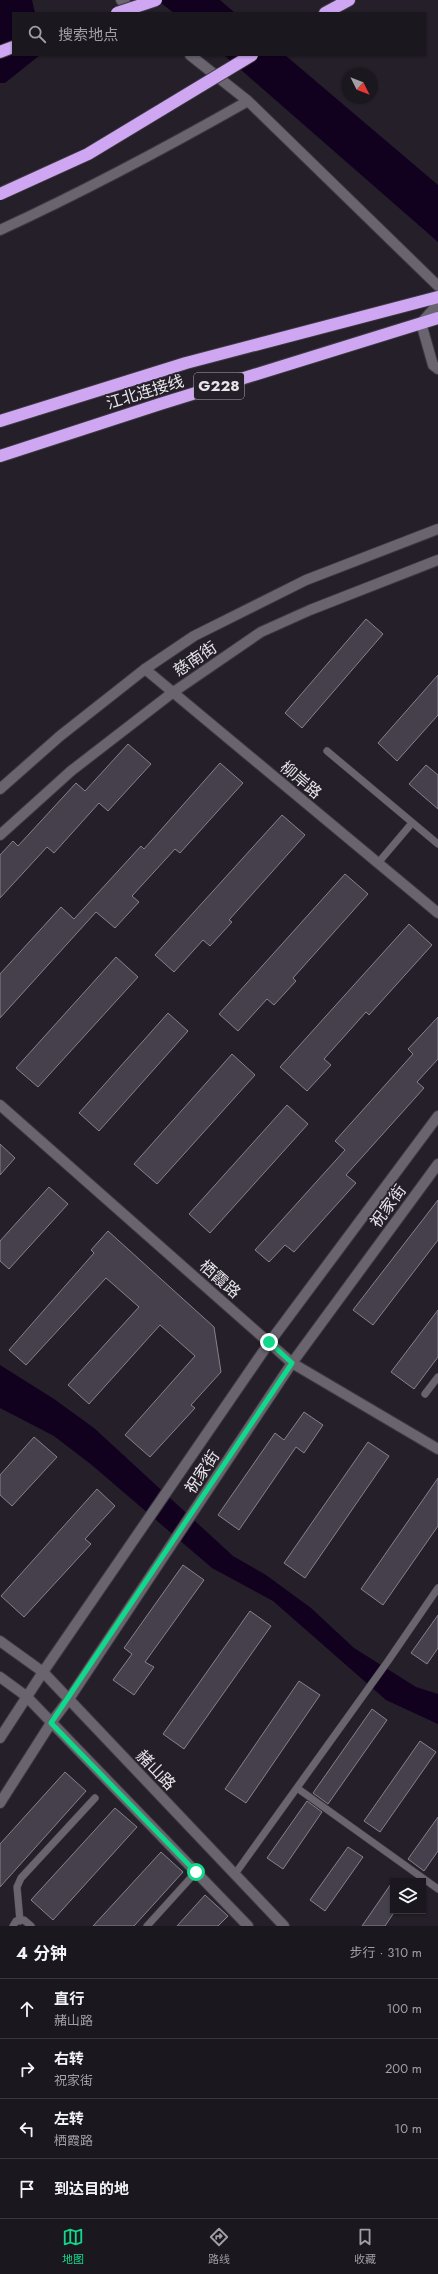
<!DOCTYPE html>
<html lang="zh">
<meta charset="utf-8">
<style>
body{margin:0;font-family:Jost,"Noto Sans SC",sans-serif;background:#242027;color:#f1f3f6}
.controls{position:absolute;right:12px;bottom:12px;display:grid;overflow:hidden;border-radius:0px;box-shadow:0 1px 3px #0004}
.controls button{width:36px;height:36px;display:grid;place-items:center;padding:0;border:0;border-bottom:1px solid #39363c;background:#1b171e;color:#f1f3f6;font:20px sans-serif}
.compass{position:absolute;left:342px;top:68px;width:36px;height:36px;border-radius:50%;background:#1b171e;box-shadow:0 1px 3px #0004;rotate:132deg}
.stop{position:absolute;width:12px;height:12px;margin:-9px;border:3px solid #0fd98a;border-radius:50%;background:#fff}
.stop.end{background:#0fd98a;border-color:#fff;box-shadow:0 1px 4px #0008}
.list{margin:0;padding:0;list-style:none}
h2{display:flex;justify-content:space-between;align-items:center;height:52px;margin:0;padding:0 16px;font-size:17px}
h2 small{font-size:13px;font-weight:400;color:#a09fa4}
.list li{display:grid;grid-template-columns:26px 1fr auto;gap:12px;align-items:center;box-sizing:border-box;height:60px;padding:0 16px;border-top:1px solid #39363c}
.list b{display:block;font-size:15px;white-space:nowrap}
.list p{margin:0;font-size:13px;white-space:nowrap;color:#a09fa4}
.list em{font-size:13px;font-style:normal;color:#a09fa4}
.icon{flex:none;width:22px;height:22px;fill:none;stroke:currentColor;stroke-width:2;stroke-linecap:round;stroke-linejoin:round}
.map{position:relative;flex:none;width:438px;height:1926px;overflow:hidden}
.search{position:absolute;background:#1b171e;box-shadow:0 1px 3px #0004;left:12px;right:12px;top:12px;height:44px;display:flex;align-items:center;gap:10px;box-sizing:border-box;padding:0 14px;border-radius:0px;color:#a09fa4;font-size:15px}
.sheet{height:292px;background:#1b171e}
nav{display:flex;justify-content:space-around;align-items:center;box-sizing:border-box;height:56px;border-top:1px solid #39363c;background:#1b171e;font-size:11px;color:#a09fa4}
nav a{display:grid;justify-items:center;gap:2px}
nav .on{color:#0fd98a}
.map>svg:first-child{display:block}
</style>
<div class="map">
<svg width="438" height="1926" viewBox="0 0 438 1926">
<rect width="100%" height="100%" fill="#241f28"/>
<path fill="#12001f" d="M0 0H32L35 13H13V55H40L5 83H0Z
M157 0H220L235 13H174Z
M224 55H285L438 185V242Z
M0 1365 54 1399 94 1428 233 1556 266 1575 311 1608 354 1648 416 1687 438 1694V1724L386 1700 273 1601 212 1568 93 1466 54 1436 0 1408Z"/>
<path fill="#45404b" stroke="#86818c" d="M366 619 383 634 302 728 285 713Z
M438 675V715L397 761 378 743Z
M128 744 151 764 108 811 99 803 54 853 47 847 0 898V855L13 841 18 846 76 783 85 791Z
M220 763 243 783 180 853 175 849 132 896 139 902 115 928 96 912 0 1018V974L61 907 74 919 141 846 144 849Z
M426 765 438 775V809L409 784Z
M282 815 305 835 229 920 232 922 210 946 203 940 174 972 155 955Z
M345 874 368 894 293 978 296 981 274 1005 267 999 238 1031 219 1014Z
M409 924 432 945 369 1015 366 1012 324 1059 331 1065 307 1091 280 1067Z
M116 957 138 977 38 1087 16 1068Z
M168 1013 188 1031 99 1131 79 1113Z
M438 1017V1059L417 1082 424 1088 346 1175 356 1183 294 1252 285 1245 269 1262 255 1250 345 1150 335 1141 413 1054 408 1049Z
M232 1054 255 1075 157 1184 134 1164Z
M287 1105 308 1124 210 1233 189 1214Z
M0 1144 15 1158 0 1175Z
M49 1187 68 1204 9 1269 0 1261V1241Z
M438 1200V1240L373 1325 353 1310Z
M108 1231 214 1327 221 1372 191 1405 195 1408 150 1457 125 1435 195 1356 160 1325 89 1404 68 1385 139 1307 106 1278 26 1365 9 1350 94 1253 91 1250Z
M438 1310V1357L414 1389 391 1372Z
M304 1412 323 1425 304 1453 296 1447 239 1530 218 1515 275 1433 284 1440Z
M34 1437 57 1457 12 1506 0 1495V1475Z
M368 1442 389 1456 305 1578 284 1563Z
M438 1478V1526L383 1605 361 1589Z
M97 1489 115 1506 85 1539 91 1544 24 1617 1 1596Z
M183 1565 204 1580 145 1662 154 1667 134 1695 113 1680 132 1654 124 1648Z
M250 1611 271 1626 184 1749 163 1734Z
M438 1615V1648L427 1664 411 1653Z
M299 1681 320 1695 246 1803 225 1789Z
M372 1709 387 1720 328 1804 313 1793Z
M420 1741 436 1752 380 1832 364 1821Z
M65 1772 86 1791 0 1887V1844Z
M307 1801 322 1812 283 1869 267 1858Z
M115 1808 137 1827 53 1920 31 1900Z
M438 1817V1851L424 1871 408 1859Z
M348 1847 363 1857 325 1911 310 1900Z
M161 1852 183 1872 134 1926H93Z
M393 1881V1914L385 1926H362Z
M205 1895 228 1916 218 1926H177Z"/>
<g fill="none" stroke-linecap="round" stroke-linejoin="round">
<g stroke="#3d3941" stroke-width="8">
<path id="lane" d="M327 751 438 844
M378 863 412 823
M425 1394 438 1377
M297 1788 438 1889
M235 1874 388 1661 438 1588
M20 1921 17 1887 21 1878 95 1798
M13 1926 16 1921 24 1920 31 1926
M147 1926 196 1872"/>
</g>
<g stroke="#3d3941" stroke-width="12">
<path id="street" d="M145 669 438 913
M0 1105 292 1363 438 1449"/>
</g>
<g stroke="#3d3941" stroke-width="12">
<path id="secondary" d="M121 0 137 13
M190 55 248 101 438 286
M0 230C85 191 167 147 248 101
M438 304 421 323 433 365 438 369
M0 789 60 736 145 669 194 636 306 580 438 529
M0 835 71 771 172 693 261 632 310 610 438 560
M0 1641 43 1672 284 1926
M0 1677 26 1696 248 1926
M0 1738 43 1672 269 1343 438 1116
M0 1803 51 1723 69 1699 292 1363 438 1164"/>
</g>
<g stroke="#3d3941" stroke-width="14">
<path id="highway" d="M325 13 349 0
M0 52 13 47
M0 421 186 363 438 297
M0 456 160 404 438 318"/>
</g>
<use href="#lane" stroke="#6a646f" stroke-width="7"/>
<use href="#street" stroke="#6a646f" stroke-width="10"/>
<use href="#secondary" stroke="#6a646f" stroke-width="10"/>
<use href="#highway" stroke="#cea6f2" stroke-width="12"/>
<g stroke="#3d3941" stroke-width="14" stroke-linecap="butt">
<path id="highway-bridge" d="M117 13 156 0
M0 194 88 154 252 55"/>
</g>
<use href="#highway-bridge" stroke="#cea6f2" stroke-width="12"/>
</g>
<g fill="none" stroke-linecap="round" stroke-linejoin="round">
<path stroke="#0fd98a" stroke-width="5" d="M196 1872 51 1723 292 1363 269 1342"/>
</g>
<g text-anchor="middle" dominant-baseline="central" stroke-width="3.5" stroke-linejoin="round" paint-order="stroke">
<rect fill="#241f28" stroke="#aca9b0" stroke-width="1" x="194" y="373" width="50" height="26" rx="3"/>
<g font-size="15" font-weight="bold" fill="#e7e4ea">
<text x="219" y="386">G228</text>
</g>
<g font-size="16" fill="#e7e4ea" stroke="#241f28">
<text transform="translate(145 392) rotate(-17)">江北连接线</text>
<text transform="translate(195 659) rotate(-34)">慈南街</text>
<text transform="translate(301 780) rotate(40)">柳岸路</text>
<text transform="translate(388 1206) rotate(-54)">祝家街</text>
<text transform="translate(220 1279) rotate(41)">栖霞路</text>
<text transform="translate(202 1472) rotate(-56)">祝家街</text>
<text transform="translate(156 1770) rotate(46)">赭山路</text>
</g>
</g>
</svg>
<div class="controls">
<button><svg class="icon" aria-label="layers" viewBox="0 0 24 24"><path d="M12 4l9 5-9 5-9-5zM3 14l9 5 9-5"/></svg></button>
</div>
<svg class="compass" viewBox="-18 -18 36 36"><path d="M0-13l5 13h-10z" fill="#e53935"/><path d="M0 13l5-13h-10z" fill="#a09fa4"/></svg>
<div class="stop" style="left:196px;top:1872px"></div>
<div class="stop end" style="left:269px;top:1342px"></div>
<div class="search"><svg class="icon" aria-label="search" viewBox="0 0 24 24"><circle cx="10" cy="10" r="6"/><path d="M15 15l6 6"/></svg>搜索地点</div>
</div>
<section class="sheet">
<h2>4 分钟<small>步行 · 310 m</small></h2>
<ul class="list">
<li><svg class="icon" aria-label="ahead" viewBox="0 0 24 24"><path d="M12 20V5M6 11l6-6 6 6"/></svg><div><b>直行</b><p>赭山路</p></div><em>100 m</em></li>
<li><svg class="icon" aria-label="right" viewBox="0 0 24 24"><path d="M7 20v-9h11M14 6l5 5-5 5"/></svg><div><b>右转</b><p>祝家街</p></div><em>200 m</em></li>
<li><svg class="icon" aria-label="left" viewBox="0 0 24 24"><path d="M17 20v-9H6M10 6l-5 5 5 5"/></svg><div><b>左转</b><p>栖霞路</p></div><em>10 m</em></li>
<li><svg class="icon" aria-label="arrive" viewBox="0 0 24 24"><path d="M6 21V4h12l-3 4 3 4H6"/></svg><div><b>到达目的地</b></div></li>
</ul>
</section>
<nav>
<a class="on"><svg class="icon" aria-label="map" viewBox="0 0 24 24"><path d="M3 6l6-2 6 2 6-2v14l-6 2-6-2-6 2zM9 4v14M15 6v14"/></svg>地图</a>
<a><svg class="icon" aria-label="directions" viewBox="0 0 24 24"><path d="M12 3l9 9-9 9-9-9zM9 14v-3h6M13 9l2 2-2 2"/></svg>路线</a>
<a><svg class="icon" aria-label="saved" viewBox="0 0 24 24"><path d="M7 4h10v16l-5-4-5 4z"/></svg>收藏</a>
</nav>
